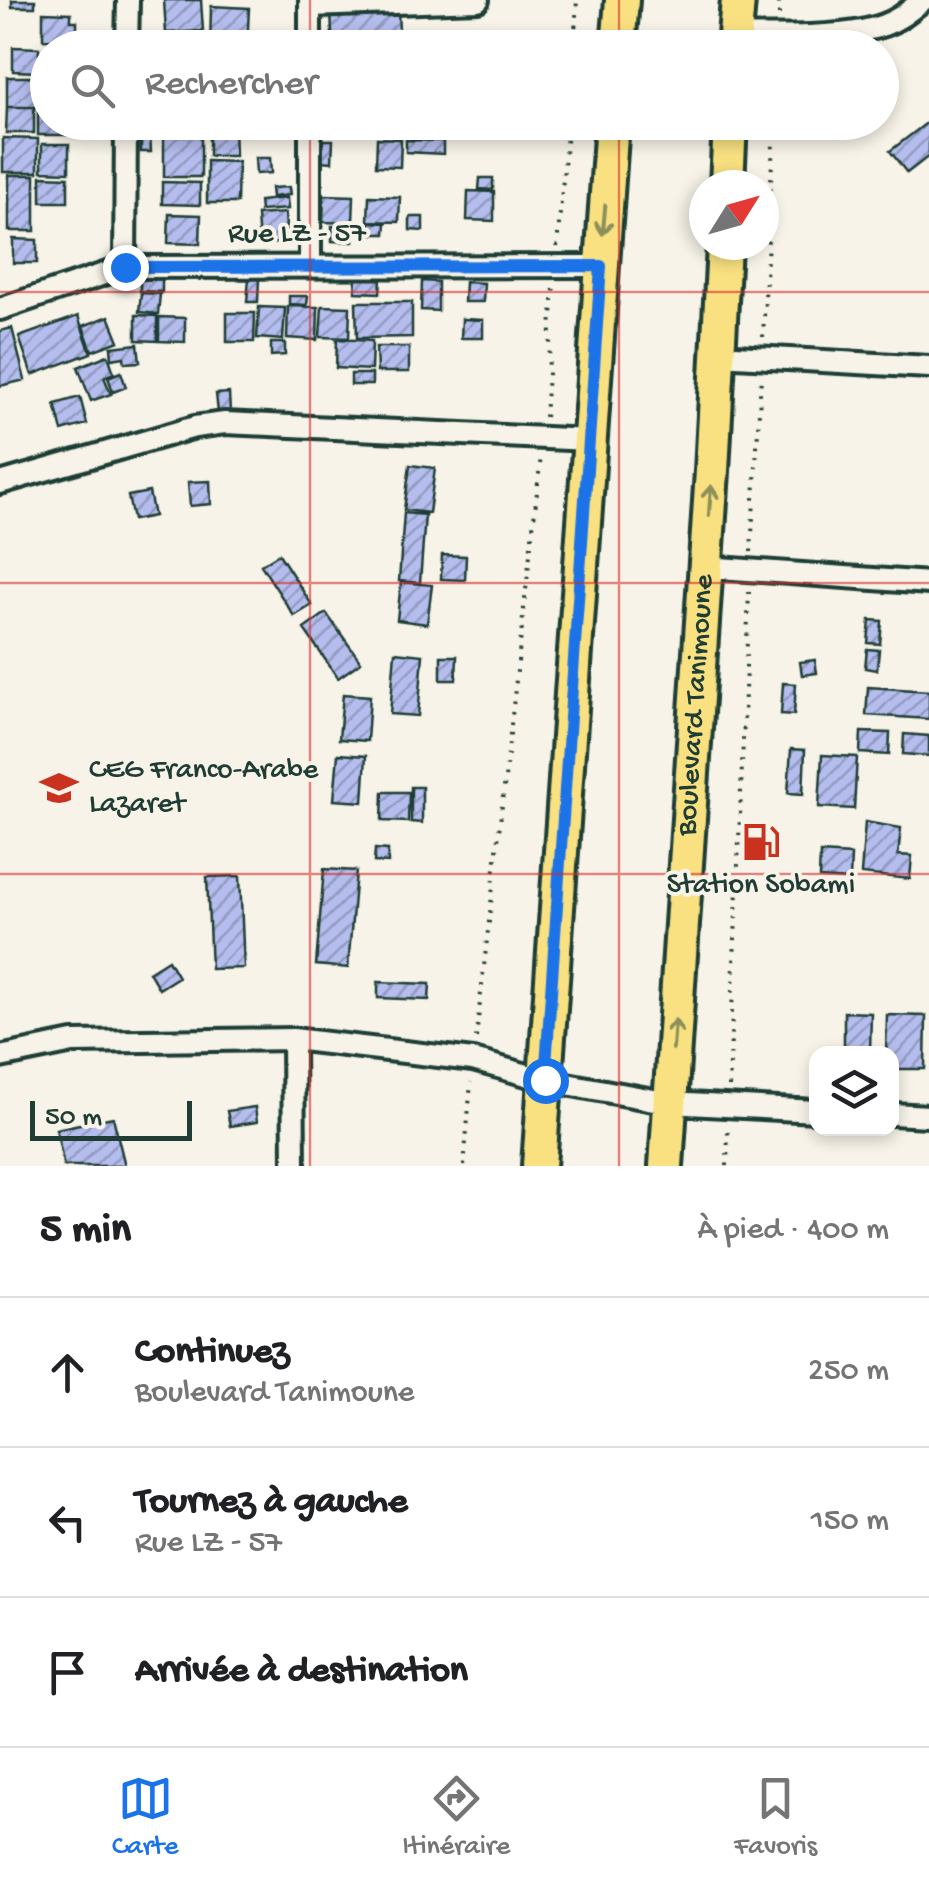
<!DOCTYPE html>
<html lang="fr">
<meta charset="utf-8">
<style>
body{margin:0;font-family:"Gochi Hand",sans-serif;background:#f2f2f2;color:#202124}
.controls{position:absolute;right:30px;bottom:30px;display:grid;overflow:hidden;border-radius:20px;box-shadow:0 5px 15px #0003}
.controls button{width:90px;height:90px;display:grid;place-items:center;padding:0;border:0;border-bottom:2px solid #e0e0e0;background:#fff;color:#202124;font:50px sans-serif}
.compass{position:absolute;left:689px;top:170px;width:90px;height:90px;border-radius:50%;background:#fff;box-shadow:0 5px 15px #0003;rotate:53deg}
.scale{position:absolute;left:30px;bottom:25px;width:162px;box-sizing:border-box;padding-left:10px;border:5px solid #1f3d34;border-top:0;font-size:28px;line-height:35px;white-space:nowrap;color:#1f3d34;-webkit-text-stroke:8px #f7f3e8;paint-order:stroke}
.stop{position:absolute;width:30px;height:30px;margin:-22px;border:8px solid #1a73e8;border-radius:50%;background:#fff}
.stop.end{background:#1a73e8;border-color:#fff;box-shadow:0 2px 10px #0008}
.list{margin:0;padding:0;list-style:none}
h2{display:flex;justify-content:space-between;align-items:center;height:130px;margin:0;padding:0 40px;font-size:42px}
h2 small{font-size:32px;font-weight:400;color:#757577}
.list li{display:grid;grid-template-columns:65px 1fr auto;gap:30px;align-items:center;box-sizing:border-box;height:150px;padding:0 40px;border-top:2px solid #e0e0e0}
.list b{display:block;font-size:38px;white-space:nowrap}
.list p{margin:0;font-size:32px;white-space:nowrap;color:#757577}
.list em{font-size:32px;font-style:normal;color:#757577}
.icon{flex:none;width:55px;height:55px;fill:none;stroke:currentColor;stroke-width:2;stroke-linecap:round;stroke-linejoin:round}
.map{position:relative;flex:none;width:929px;height:1166px;overflow:hidden}
.search{position:absolute;background:#fff;box-shadow:0 5px 15px #0003;left:30px;right:30px;top:30px;height:110px;display:flex;align-items:center;gap:25px;box-sizing:border-box;padding:0 35px;border-radius:55px;color:#757577;font-size:38px}
.sheet{height:580px;background:#fff}
nav{display:flex;justify-content:space-around;align-items:center;box-sizing:border-box;height:140px;border-top:2px solid #e0e0e0;background:#fff;font-size:28px;color:#757577}
nav a{display:grid;justify-items:center;gap:5px}
nav .on{color:#1a73e8}
.map>svg:first-child{display:block}
</style>
<div class="map">
<svg width="929" height="1166" viewBox="0 0 929 1166">
<defs>
<pattern id="building-hatch" width="6" height="6" patternUnits="userSpaceOnUse" patternTransform="scale(2.5)"><rect width="6" height="6" fill="#b5bdee"/><path d="M-1 1l2-2M0 6l6-6M5 7l2-2" fill="none" stroke="#939bc2"/></pattern>
</defs>
<rect width="100%" height="100%" fill="#f7f3e8"/>
<filter id="ink" filterUnits="userSpaceOnUse"><feTurbulence type="fractalNoise" baseFrequency=".01" numOctaves="2"/><feDisplacementMap in="SourceGraphic" scale="20" xChannelSelector="R" yChannelSelector="G"/><feConvolveMatrix kernelMatrix="1 2 1 2 8 2 1 2 1" color-interpolation-filters="sRGB"/></filter>
<g filter="url(#ink)">
<path fill="url(#building-hatch)" stroke="#1f3d34" stroke-width="2.5" d="M12 0H35V7H12Z
M164 0H201L203 31 166 33Z
M211 6 249 8 247 48H210Z
M398 6 399 34 332 35 331 7Z
M43 12 71 13V21H77V40L43 39Z
M171 35 205 36V48H171Z
M13 47 39 48V72L13 71Z
M7 77H36V107H7Z
M40 78H48V107L40 106Z
M7 107H34V133H6Z
M38 111H48V122H68L67 135H38Z
M929 121V156L907 173 890 151Z
M209 122H234L235 156H209Z
M261 122H286L287 133 262 131Z
M371 122H398V131L371 129Z
M406 122H447L446 139 406 138Z
M141 132H150L151 152H141Z
M164 136H201V177H164Z
M3 138 38 139V172H3Z
M377 138 401 139 400 167 376 166Z
M321 140H333L332 162 321 161Z
M406 140 443 141V154L406 152Z
M42 144H69V172L42 171Z
M255 158H270L271 173 256 174Z
M207 161 238 162 237 203H207Z
M9 175H35V231H9Z
M41 176 68 177V202H41Z
M480 178H493V190L479 189Z
M162 182 200 183V205L162 204Z
M289 187 290 195 272 197 271 188Z
M468 191 494 192V221L467 220Z
M324 195 354 196 353 223 323 222Z
M369 196 400 197 399 222 368 221Z
M287 198 288 209 260 211 259 201Z
M285 213 287 242 259 245 257 215Z
M169 214 201 215 200 244 168 243Z
M410 217H423V231L410 230Z
M370 222 386 223 385 234H369Z
M332 226 354 227V242L332 241Z
M13 239 37 240V263H13Z
M140 277 162 279V292L140 291Z
M249 278 259 279 258 302H247Z
M356 278H381L380 293 355 292Z
M422 281 438 282V311L421 310Z
M465 282 484 283 483 302H464Z
M141 293 160 294 158 314 139 312Z
M289 296H308L307 305 289 304Z
M356 302H412V337L357 338Z
M288 306 318 307 317 340 287 338Z
M322 306 350 307 349 338 320 337Z
M259 307 285 308 283 340 257 338Z
M227 313H255L254 342H227Z
M136 315 157 316V341L136 340Z
M78 316 91 353 32 375 19 337Z
M109 316 119 341 92 351 83 326Z
M159 317 185 318V342L159 341Z
M462 319 483 320V338H461Z
M12 328 25 380 0 386V331Z
M337 339 372 341 371 370 336 368Z
M271 343H285V355L271 356Z
M138 344 140 362 125 363 124 357 112 359 111 347Z
M376 347H409V372H377Z
M108 355 114 373 104 377 111 394 91 401 78 367Z
M121 372 126 387 113 392 108 377Z
M351 374H372V385H351Z
M229 393 230 412 218 413 216 394Z
M80 397 87 424 62 431 55 404Z
M410 465 435 468 429 513 404 510Z
M210 481 211 504 190 506 188 482Z
M149 492 154 516 133 520 128 496Z
M404 513 425 515 420 583 399 581Z
M279 554 312 605 294 616 261 565Z
M442 555 466 556 465 580 441 579Z
M401 582 432 585 427 624 397 620Z
M326 613 361 662 338 678 304 629Z
M870 620 882 621 880 644 868 643Z
M867 649 879 650 877 670 865 668Z
M395 652 423 655 418 716 390 714Z
M441 656H457L456 680H441Z
M815 660 817 673 802 675 800 662Z
M783 683 796 684 794 715 781 714Z
M868 687 929 691V719L866 715Z
M343 694 370 696 367 741 339 739Z
M861 732 890 733 889 755 860 753Z
M904 734 929 736V756L903 754Z
M791 749 805 750 803 794 788 793Z
M338 754 366 756 363 802 334 800Z
M822 755 857 757 854 809 819 807Z
M411 787H422V823L411 822Z
M383 792H409L408 822 382 821Z
M865 822 901 828 898 855 912 856 910 879 861 874Z
M375 849 388 850V863L374 862Z
M820 853 851 855 850 880 819 878Z
M324 869 356 871 348 968 316 965Z
M240 876 244 968 211 969 207 877Z
M168 960 178 977 159 989 149 972Z
M378 982 430 984 429 1000 378 998Z
M844 1012 871 1013 870 1052H844Z
M887 1015 926 1016 925 1069H892V1054H886Z
M255 1107 257 1122 230 1126 227 1111Z
M113 1117 125 1166H64L56 1129Z"/>
<g fill="none" stroke-linecap="round" stroke-linejoin="round">
<g stroke="#1f3d34" stroke-width="28">
<path id="street" d="M310 0V48
M310 6 478 0
M735 36C772 37 850 38 884 25 899 20 910 10 923 0
M127 48 128 0
M310 122V265
M125 267 126 122
M0 309 125 267 601 266
M718 355 929 367
M0 483 195 427 225 423 590 440
M705 567 929 583
M293 1039 294 1166
M0 1057 73 1042 293 1039 473 1060 545 1080 670 1103 816 1111
M892 1114 929 1116"/>
</g>
<g stroke="#1f3d34" stroke-width="40">
<g id="primary">
<path d="M618 48 622 0"/>
<path d="M734 48 738 0"/>
<path d="M727 185 730 122"/>
<path d="M539 1166 612 122"/>
<path id="s1" d="M666 1166 712 471 724 245"/>
</g>
</g>
<path stroke="#1f3d34" stroke-width="4" stroke-dasharray="2.5 8" stroke-linecap="butt" d="M779 15V0
M574 48 577 0
M557 247 568 122
M763 337 774 122
M545 417 554 287
M751 552 761 377
M476 1038 541 456
M729 1087 749 592
M464 1166 471 1082
M727 1166 728 1126"/>
<use href="#street" stroke="#f7f3e8" stroke-width="20"/>
<use href="#primary" stroke="#f9e181" stroke-width="32"/>
</g>
<defs><path id="oneway-shaft" d="M-6 0H5M1.5-3L5.5 0L1.5 3" fill="none" stroke-width="1.6" stroke-linecap="round" stroke-linejoin="round" transform="scale(2.5)"/></defs>
<g stroke="#8c8f5a">
<use href="#oneway-shaft" transform="translate(604 220) rotate(95)"/>
<use href="#oneway-shaft" transform="translate(710 500) rotate(-86)"/>
<use href="#oneway-shaft" transform="translate(674 1034) rotate(-86)"/>
</g>
</g>
<g fill="none" stroke-linecap="round" stroke-linejoin="round" filter="url(#ink)">
<path stroke="#1a73e8" stroke-width="12" d="M125 267 601 266 545 1080"/>
</g>
<path fill="none" stroke="#d62828" stroke-width="2.5" stroke-opacity="0.55" d="M310 0V48M619 0V48M310 122V1166M619 122V1166M0 292H929M0 583H929M0 874H929"/>
<defs>
<g id="school-bare" transform="scale(3)"><path d="M0-5L7-2L0 1L-7-2ZM-4 1L0 2.5L4 1V4Q0 6-4 4Z" fill="#c8321e" stroke="#f7f3e8" stroke-width="2.5" paint-order="stroke"/></g>
<g id="fuel-bare" transform="scale(3)"><path d="M-5.5-6h7V0h2V4h1.3V-2.5L3-4.5l.8-.8L6-3V5H2.5V1h-1V6h-7ZM-4.2-4.7v3.2H.2V-4.7Z" fill="#c8321e" stroke="#f7f3e8" stroke-width="2.5" paint-order="stroke"/></g>
</defs>
<g fill-rule="evenodd">
<use href="#school-bare" x="59" y="788"/>
<use href="#fuel-bare" x="761" y="842"/>
</g>
<g text-anchor="middle" dominant-baseline="central" stroke-width="8" stroke-linejoin="round" paint-order="stroke">
<g font-size="30" fill="#1f3d34" stroke="#f7f3e8">
<text x="297" y="235">Rue LZ - 57</text>
<text stroke="none"><textPath href="#s1" startOffset="462">Boulevard Tanimoune</textPath></text>
</g>
<g font-size="30" fill="#1f3d34" stroke="#f7f3e8" text-anchor="start">
<text x="89" y="771">CEG Franco-Arabe<tspan x="89" dy="34">Lazaret</tspan></text>
<text x="761" y="886" text-anchor="middle">Station Sobami</text>
</g>
</g>
</svg>
<div class="controls">
<button><svg class="icon" aria-label="layers" viewBox="0 0 24 24"><path d="M12 4l9 5-9 5-9-5zM3 14l9 5 9-5"/></svg></button>
</div>
<svg class="compass" viewBox="-18 -18 36 36"><path d="M0-13l5 13h-10z" fill="#e53935"/><path d="M0 13l5-13h-10z" fill="#757577"/></svg>
<div class="scale">50 m</div>
<div class="stop" style="left:545px;top:1080px"></div>
<div class="stop end" style="left:125px;top:267px"></div>
<div class="search"><svg class="icon" aria-label="search" viewBox="0 0 24 24"><circle cx="10" cy="10" r="6"/><path d="M15 15l6 6"/></svg>Rechercher</div>
</div>
<section class="sheet">
<h2>5 min<small>À pied · 400 m</small></h2>
<ul class="list">
<li><svg class="icon" aria-label="ahead" viewBox="0 0 24 24"><path d="M12 20V5M6 11l6-6 6 6"/></svg><div><b>Continuez</b><p>Boulevard Tanimoune</p></div><em>250 m</em></li>
<li><svg class="icon" aria-label="left" viewBox="0 0 24 24"><path d="M17 20v-9H6M10 6l-5 5 5 5"/></svg><div><b>Tournez à gauche</b><p>Rue LZ - 57</p></div><em>150 m</em></li>
<li><svg class="icon" aria-label="arrive" viewBox="0 0 24 24"><path d="M6 21V4h12l-3 4 3 4H6"/></svg><div><b>Arrivée à destination</b></div></li>
</ul>
</section>
<nav>
<a class="on"><svg class="icon" aria-label="map" viewBox="0 0 24 24"><path d="M3 6l6-2 6 2 6-2v14l-6 2-6-2-6 2zM9 4v14M15 6v14"/></svg>Carte</a>
<a><svg class="icon" aria-label="directions" viewBox="0 0 24 24"><path d="M12 3l9 9-9 9-9-9zM9 14v-3h6M13 9l2 2-2 2"/></svg>Itinéraire</a>
<a><svg class="icon" aria-label="saved" viewBox="0 0 24 24"><path d="M7 4h10v16l-5-4-5 4z"/></svg>Favoris</a>
</nav>
